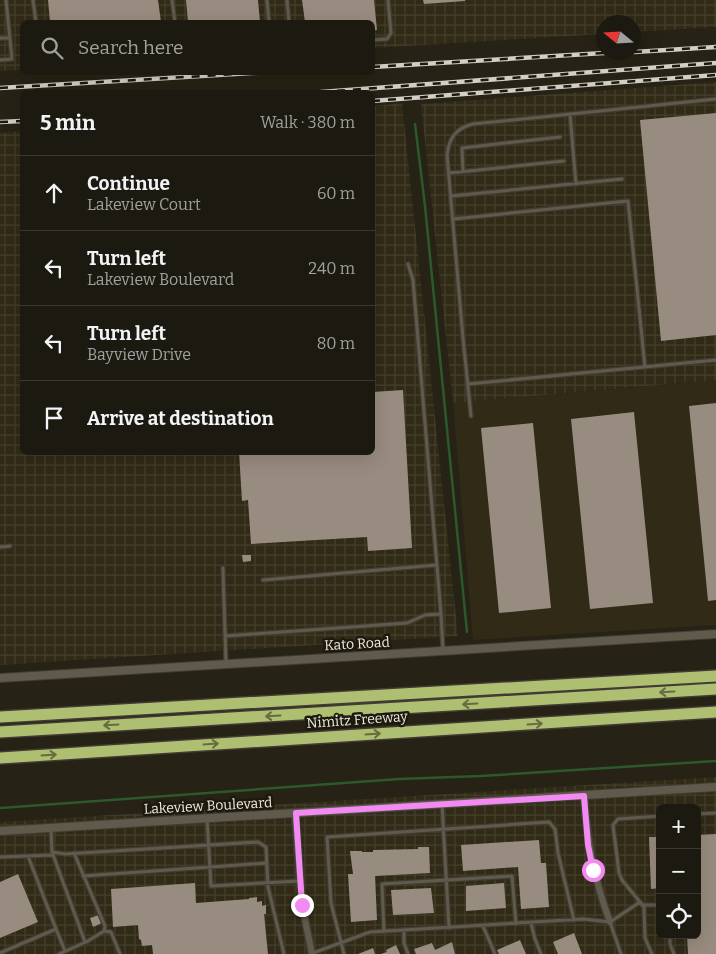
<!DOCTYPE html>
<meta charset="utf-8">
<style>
body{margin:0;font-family:Bitter,serif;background:#252319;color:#f1f3f6}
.controls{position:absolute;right:15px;bottom:15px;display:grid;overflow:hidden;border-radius:8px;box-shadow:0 5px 20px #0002}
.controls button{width:45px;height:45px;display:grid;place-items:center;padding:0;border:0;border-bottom:1px solid #3a3830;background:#1c1a10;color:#f1f3f6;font:25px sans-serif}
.compass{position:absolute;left:596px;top:15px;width:45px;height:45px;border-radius:50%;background:#1c1a10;box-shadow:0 5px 20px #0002;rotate:288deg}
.stop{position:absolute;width:15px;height:15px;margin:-11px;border:4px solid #f38af1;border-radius:50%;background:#fff}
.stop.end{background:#f38af1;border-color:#fff;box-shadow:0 1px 5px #0008}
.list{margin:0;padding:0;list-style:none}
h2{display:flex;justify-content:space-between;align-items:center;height:65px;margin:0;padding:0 20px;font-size:21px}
h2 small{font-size:16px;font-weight:400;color:#a0a19f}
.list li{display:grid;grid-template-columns:32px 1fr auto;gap:15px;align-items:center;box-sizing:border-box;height:75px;padding:0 20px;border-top:1px solid #3a3830}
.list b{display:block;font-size:19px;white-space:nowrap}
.list p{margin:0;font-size:16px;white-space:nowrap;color:#a0a19f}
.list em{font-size:16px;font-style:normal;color:#a0a19f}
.icon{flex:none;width:28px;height:28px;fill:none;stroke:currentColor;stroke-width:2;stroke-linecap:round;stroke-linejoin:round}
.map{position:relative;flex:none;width:716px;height:954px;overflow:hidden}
.search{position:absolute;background:#1c1a10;box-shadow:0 5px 20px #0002;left:20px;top:20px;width:355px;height:55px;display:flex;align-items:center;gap:12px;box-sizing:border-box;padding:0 18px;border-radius:8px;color:#a0a19f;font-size:19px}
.panel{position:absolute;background:#1c1a10;box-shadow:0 5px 20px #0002;left:20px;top:90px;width:355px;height:365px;border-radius:8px}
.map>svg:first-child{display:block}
</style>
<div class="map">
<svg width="716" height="954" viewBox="0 0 716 954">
<defs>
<pattern id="industrial-grid" width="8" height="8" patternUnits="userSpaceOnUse" patternTransform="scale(1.25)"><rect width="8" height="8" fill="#302a16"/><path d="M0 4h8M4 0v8" fill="none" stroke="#443f2c"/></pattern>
</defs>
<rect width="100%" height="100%" fill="#262215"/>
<path fill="#302a16" d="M716 380V625L473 640 453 403Z"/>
<path fill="url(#industrial-grid)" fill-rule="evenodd" d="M0 0H716V27L634 32V22H604L603 34 373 48 372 22H22V70L0 71Z
M716 82V380L453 403 421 104Z
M402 103 458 636 0 665V133L22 131V452H372L373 106Z
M716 777V954H0V822ZM660 808H697V935H660Z"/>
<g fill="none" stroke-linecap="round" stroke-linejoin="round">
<path stroke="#2c592b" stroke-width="2.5" d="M415 124 425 206 467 632
M0 808 399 779 481 776 716 761"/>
</g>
<path fill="#988b7f" d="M48 0H158L161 22H50Z
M186 0H258L260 22H188Z
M302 0H374L377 30H372V22H305Z
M423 0H465V1L424 4Z
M716 113V335L661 341 640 120Z
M403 390 412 548 368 551 367 537 251 544 248 500 242 501 239 452H372V392Z
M716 403V600L708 601 689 406Z
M634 412 653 603 590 609 571 419Z
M533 423 551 608 499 613 481 428Z
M242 555H251V561L243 562Z
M716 834V954H688L687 935H697V835Z
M649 837H660V888L651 889Z
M539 840 541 863H546L549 907 521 909 518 867 463 871 461 845Z
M418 847H429L430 873 375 876 377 920 351 922 348 874H353L350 851H362V852H373V850L418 849Z
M18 874 38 922 0 938V882Z
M195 883 196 903 249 899V898L257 897V902L262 901V906L266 905V914H264L268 954H153L152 945 142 946 141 940 139 939 138 925 113 927 111 889Z
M504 883 506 908 466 911V886Z
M431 888 434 913 393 915 391 890Z
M99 915 102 923 93 927 90 918Z
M574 933 582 954H558L553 942Z
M520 940 526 954H499L497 950Z
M452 942 455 954H416L414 949 432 943 435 950Z
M396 945 400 954H381L387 952 386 950Z
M373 948 375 954H358Z"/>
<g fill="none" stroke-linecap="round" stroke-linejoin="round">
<g stroke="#403c33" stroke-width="5.5">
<path id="service" d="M33 0 36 22
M172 0 175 22
M267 0 269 22
M287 0 289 22
M0 38H10
M372 40 387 39 391 33 388 0
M0 60 12 59 6 0
M570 114 576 184
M463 171 462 148 560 137
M449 173 564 161
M451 196 622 179
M453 219 628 201 645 367
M408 264 413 280 441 614
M468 384 716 360
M471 416 463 338 447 155C449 138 456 128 473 124L716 99
M0 547 10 546
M223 568 226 664
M263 580 436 565
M225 636 407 623 425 615 441 614 443 650
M442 804 449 928
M697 814 716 813
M207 818 211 886 299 881
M51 829 52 852 85 942
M52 852 65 854 258 842 266 847 268 887 284 954
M74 853 105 926 104 931
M0 857 53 855
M83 876 267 863
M640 902 622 880 619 873 613 825 618 819 660 816
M642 905H660
M610 922 621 954
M531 923 535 939 541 954
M483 926 495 954
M56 929 65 951
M404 930V943L408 954
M384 931 382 884 512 876 516 924
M670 935V944L674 954
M0 953 56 929 28 856
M313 953 370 932 583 919 610 922 640 902 644 907 645 938 652 954
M59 954 88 941 104 931 111 932 120 954
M344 954 331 903 327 837 549 822 555 829 558 853 574 920"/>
</g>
<g stroke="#403c33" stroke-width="9">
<path id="minor" d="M584 795C587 841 594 879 610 922
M295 813 302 905 312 954"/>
</g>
<g stroke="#403c33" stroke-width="10">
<path id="tertiary" d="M0 678 716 634
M0 831 716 787"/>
</g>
<g stroke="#403c33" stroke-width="14">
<path id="motorway" d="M0 717 716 676
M0 732 716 689
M0 758 716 712"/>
</g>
<use href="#service" stroke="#5f5a4b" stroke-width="3"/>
<use href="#minor" stroke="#5f5a4b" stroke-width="6"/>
<use href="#tertiary" stroke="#5f5a4b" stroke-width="8"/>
<use href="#motorway" stroke="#afbf71" stroke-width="11"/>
<g stroke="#d2cfc6" stroke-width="4.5">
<path id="rail" d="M634 52 716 47
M372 67 621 52
M0 88 270 72
M321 92 716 63
M372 101 716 75
M0 122 22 121"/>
</g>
<use href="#rail" stroke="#1d190c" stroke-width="2.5" stroke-dasharray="8" stroke-linecap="butt"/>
</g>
<defs><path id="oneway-shaft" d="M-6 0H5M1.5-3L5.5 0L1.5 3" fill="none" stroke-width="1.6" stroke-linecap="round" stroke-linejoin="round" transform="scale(1.25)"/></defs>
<g stroke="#666c3e">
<use href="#oneway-shaft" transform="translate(667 692) rotate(177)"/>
<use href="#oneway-shaft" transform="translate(470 704) rotate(177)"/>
<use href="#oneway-shaft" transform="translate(273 716) rotate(177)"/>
<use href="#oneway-shaft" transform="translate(535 724) rotate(-4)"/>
<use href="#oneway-shaft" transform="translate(111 725) rotate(177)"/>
<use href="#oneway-shaft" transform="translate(373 734) rotate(-4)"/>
<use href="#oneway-shaft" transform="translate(211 744) rotate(-4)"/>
<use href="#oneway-shaft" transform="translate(49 755) rotate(-4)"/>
</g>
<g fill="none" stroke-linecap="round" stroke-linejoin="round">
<path stroke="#f38af1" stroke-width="6" d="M302 905 296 813 584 796 588 845 593 870"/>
</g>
<g text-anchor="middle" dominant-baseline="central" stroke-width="5" stroke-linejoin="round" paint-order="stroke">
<g font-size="14" fill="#ece9e1" stroke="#1d190c">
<text transform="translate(357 644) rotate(-3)">Kato Road</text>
<text transform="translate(357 720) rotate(-4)">Nimitz Freeway</text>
<text transform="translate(208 806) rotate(-3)">Lakeview Boulevard</text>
</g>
</g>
</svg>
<div class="controls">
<button>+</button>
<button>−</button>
<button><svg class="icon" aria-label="locate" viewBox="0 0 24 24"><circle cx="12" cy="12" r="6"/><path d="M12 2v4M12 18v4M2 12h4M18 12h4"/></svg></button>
</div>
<svg class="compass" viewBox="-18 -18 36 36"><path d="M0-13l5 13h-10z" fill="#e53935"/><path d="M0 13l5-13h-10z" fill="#a0a19f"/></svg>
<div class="stop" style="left:593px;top:870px"></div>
<div class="stop end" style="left:302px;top:905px"></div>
<div class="search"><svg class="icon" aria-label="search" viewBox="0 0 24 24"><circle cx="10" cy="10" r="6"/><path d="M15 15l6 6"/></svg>Search here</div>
<section class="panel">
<h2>5 min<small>Walk · 380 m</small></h2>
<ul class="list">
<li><svg class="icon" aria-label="ahead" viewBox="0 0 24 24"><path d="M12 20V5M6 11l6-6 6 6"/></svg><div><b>Continue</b><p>Lakeview Court</p></div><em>60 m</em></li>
<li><svg class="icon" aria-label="left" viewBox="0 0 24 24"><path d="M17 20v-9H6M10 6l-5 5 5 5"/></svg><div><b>Turn left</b><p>Lakeview Boulevard</p></div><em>240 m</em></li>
<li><svg class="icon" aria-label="left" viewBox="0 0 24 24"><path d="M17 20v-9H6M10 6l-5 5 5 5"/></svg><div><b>Turn left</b><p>Bayview Drive</p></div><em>80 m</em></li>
<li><svg class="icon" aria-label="arrive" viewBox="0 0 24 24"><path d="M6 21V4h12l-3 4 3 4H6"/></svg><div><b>Arrive at destination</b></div></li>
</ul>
</section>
</div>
